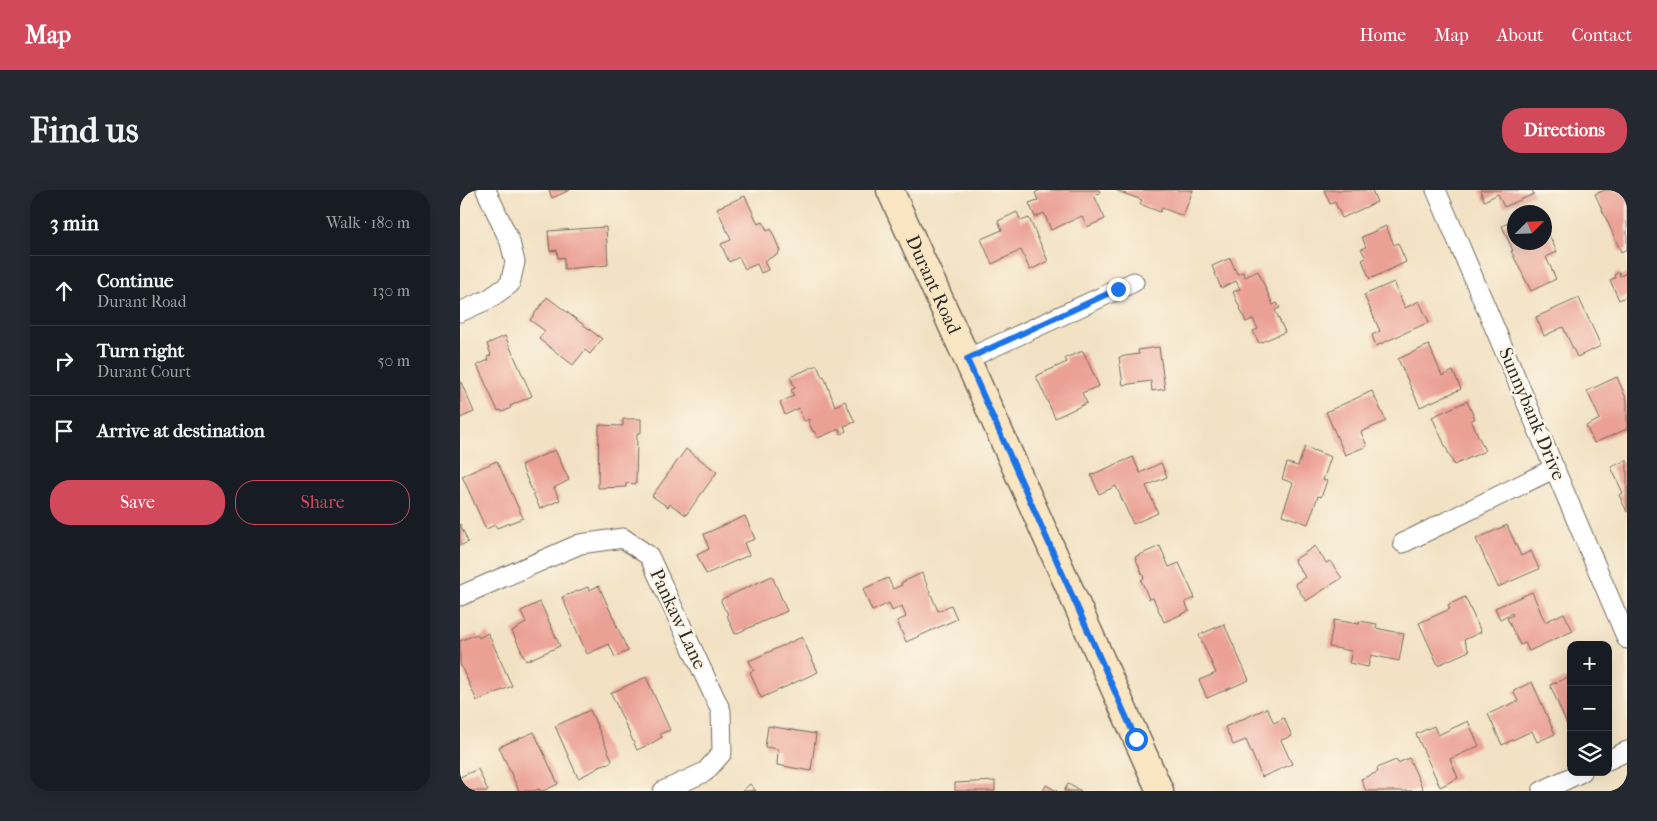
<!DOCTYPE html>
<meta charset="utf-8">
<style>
body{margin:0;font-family:"IM FELL French Canon",serif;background:#242831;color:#f1f3f6}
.controls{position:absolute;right:15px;bottom:15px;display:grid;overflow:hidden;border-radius:10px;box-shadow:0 5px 20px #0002}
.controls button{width:45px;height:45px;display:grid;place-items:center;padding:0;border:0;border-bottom:1px solid #363941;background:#171b24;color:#f1f3f6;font:25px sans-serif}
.compass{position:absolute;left:1047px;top:15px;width:45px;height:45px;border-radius:50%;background:#171b24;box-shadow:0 5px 20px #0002;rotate:66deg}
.stop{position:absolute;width:15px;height:15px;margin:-11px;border:4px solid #1a73e8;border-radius:50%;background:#fff}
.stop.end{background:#1a73e8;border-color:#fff;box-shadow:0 1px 5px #0008}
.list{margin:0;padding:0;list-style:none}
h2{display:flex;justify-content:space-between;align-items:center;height:65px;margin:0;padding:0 20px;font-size:21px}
h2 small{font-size:16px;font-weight:400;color:#9ea1a6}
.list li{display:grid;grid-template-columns:32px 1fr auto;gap:15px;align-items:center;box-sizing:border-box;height:70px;padding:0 20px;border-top:1px solid #363941}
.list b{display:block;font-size:19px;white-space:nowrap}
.list p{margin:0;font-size:16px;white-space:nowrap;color:#9ea1a6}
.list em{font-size:16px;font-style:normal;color:#9ea1a6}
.actions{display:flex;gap:10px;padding:15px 20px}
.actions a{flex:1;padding:11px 0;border:1px solid #d1495b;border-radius:20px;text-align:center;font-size:18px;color:#d1495b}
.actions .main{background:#d1495b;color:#fff}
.icon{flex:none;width:28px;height:28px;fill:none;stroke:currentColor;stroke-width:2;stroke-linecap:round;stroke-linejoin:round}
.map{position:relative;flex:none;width:1167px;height:601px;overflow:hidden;border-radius:20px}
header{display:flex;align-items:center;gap:30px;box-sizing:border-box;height:70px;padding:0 25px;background:#d1495b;color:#fff}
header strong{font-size:24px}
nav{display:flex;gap:28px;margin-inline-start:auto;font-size:18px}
.intro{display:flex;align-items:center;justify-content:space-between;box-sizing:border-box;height:120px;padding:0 30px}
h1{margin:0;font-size:35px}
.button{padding:12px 22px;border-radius:20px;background:#d1495b;color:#fff;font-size:18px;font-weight:700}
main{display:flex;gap:30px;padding:0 30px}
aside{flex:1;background:#171b24;border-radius:20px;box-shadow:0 5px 20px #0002}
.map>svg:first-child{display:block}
</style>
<header>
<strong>Map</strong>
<nav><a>Home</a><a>Map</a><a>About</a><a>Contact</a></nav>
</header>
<div class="intro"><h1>Find us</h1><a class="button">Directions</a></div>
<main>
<aside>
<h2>3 min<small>Walk · 180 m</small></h2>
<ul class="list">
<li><svg class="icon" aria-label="ahead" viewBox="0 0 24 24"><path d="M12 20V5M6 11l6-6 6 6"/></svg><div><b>Continue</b><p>Durant Road</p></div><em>130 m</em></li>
<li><svg class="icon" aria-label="right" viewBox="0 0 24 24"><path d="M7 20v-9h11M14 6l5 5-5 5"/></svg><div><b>Turn right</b><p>Durant Court</p></div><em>50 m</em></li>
<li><svg class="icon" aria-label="arrive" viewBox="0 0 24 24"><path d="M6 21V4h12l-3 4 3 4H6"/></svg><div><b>Arrive at destination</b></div></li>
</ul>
<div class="actions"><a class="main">Save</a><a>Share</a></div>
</aside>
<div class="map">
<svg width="1167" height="601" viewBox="0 0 1167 601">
<rect width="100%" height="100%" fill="#fcf5e5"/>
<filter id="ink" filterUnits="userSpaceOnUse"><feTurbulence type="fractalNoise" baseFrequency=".02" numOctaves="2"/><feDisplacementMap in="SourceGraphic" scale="10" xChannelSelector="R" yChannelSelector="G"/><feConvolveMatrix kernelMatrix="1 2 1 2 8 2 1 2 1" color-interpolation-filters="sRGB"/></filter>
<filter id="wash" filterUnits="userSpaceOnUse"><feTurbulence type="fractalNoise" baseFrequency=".0096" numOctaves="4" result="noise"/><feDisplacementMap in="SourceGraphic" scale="20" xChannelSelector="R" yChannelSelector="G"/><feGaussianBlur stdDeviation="1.12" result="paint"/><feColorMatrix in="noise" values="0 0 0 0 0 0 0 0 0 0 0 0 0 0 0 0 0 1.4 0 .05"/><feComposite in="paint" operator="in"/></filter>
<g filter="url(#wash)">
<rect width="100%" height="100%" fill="#f2e1c3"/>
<g id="blocks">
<path fill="#eba094" d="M89 0H110L92 8Z
M580 0H639L640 3 634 5 645 29 627 37 622 26 591 40 584 23 575 27 569 13 578 10 575 3Z
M655 0H733L723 26 702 18 700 22 680 14 682 10Z
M864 0H912L917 12 882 28 875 12 870 14Z
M1020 0H1072L1074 4 1044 17 1038 4 1024 11Z
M1145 0H1167V59L1161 62 1135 4Z
M285 6 298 34 303 32 307 41 311 39 320 61 317 63 318 64 304 71 308 80 301 83 297 74 285 79 279 67 269 72 261 54 271 50 257 18Z
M557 22 561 31 569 28 588 71 570 80 561 60 532 74 521 49 542 40 538 31Z
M1054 30V52H1084V47L1089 45 1097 62 1086 67 1096 89 1071 101 1051 61H1053L1042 36Z
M926 36 934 55 938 53 946 72 910 89 902 70 906 68 901 59 906 57 902 47Z
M146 37 148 75 104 79V67L98 68 97 60 90 61 88 41Z
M770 68 777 84 783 82 785 87 798 81 813 115 817 113 820 118 815 120 825 142 799 153 793 141 798 139 793 129 786 132 773 102 780 99 776 91 761 98 752 76Z
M1159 82 1160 86 1167 83V106L1159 110 1150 90 1155 88 1154 85Z
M934 92 945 118 959 111 969 132 916 156 912 145 920 141 904 105Z
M87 107 142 149 130 164 125 160 113 175 79 149 85 141 70 130Z
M1119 108 1141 156 1117 167 1103 137 1084 146 1076 127Z
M45 146 72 206 50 216 51 218 42 222 41 220 38 221 17 175 29 170 27 167 31 165 27 154Z
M969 155 982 186 993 181 1001 199 960 217 938 169Z
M699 157 705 199 692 201 691 191 663 195 659 167 679 164 678 160Z
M623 161 639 196 622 203 627 213 595 228 576 186 607 172 605 168Z
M357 175 362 187 364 186 375 216 385 211 395 232 384 236 386 241 381 244 379 239 358 248 354 241 353 242 348 231H350L349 229 345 231 343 229 339 218 325 225 320 212 334 206 331 200 335 198 330 187Z
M1157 187 1167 210V239L1134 253 1126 236 1140 229 1127 201Z
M0 190 14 222 0 228Z
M912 201 926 231 901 242 907 256 885 265 866 222Z
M1007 211 1015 229 1011 230 1025 261 994 275 972 227Z
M163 229H181V243H177L176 294 166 293V297L138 298 139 235 163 236Z
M845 257 871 267 863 290 867 291 861 307 858 306 848 334 822 325 833 293 822 289 827 273 838 276Z
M226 259 257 282 226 325 210 314 208 317 192 306Z
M95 260 109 290 94 298 100 310 80 319 61 275Z
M673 267 680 283 701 273 707 287 686 296 698 323 673 334 656 296 639 304 631 285Z
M1167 270V322L1159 305 1163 303 1151 277Z
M37 271 63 328 37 338 35 335 26 339 2 286Z
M285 326 295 349 284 353 289 365 246 384 237 365 249 359 244 344Z
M0 334 8 352 0 356Z
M1047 335 1061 366 1071 361 1079 379 1038 397 1016 349Z
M700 356 709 377 719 373 735 408 725 412 729 421 704 432 693 408 689 409 681 390 684 388 675 367Z
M855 356 866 373 870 371 882 388 846 411 835 394 845 387 834 370Z
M462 383 478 421 491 415 497 429 446 452 437 431 446 427 442 416 432 421 429 413 412 421 403 399 428 388 433 399 442 395 441 393Z
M312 386 327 421 275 444 268 428 267 422 264 418 261 411 262 409Z
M139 396 168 461 155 467 149 454 127 464 102 407 128 397 129 400Z
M1072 402 1085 432 1104 423 1113 441 1069 461 1065 453 1060 455 1047 428 1053 425 1052 423 1040 429 1035 418Z
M1005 407 1021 442 1004 450 1009 461 978 475 959 433 990 419 988 415Z
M80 412 100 456 66 471 52 441 66 433 61 421Z
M874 430 899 434 900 431 917 434 916 438 944 444 939 471 911 465 908 477 889 473 892 461 869 457Z
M764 434 789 490 747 508 739 490 756 483 739 445Z
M28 443 52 496 17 511 0 474V451L17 444 19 448Z
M342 447 358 482 301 508 290 482 294 480 289 471Z
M1111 486V538L1109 539 1090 495Z
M186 487 210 540 200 544 202 547 194 552 177 560 151 503Z
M1072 492 1095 544 1077 552 1072 541 1042 555 1028 524 1058 511 1053 501Z
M807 518 814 533 824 528 832 546 821 550 832 574 802 587 786 550 773 555 765 537Z
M130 520 152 570 151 572 139 576 135 580 118 588 95 536Z
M1008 531 1019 556 990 569 998 588 980 597 956 544 974 536 978 545Z
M308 536 356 544 351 581 317 575 318 559 305 557Z
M74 542 98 594 83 601H80L79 599 74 601H59L39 557Z
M949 568 963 599 959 601H906L901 589 918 582 917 578 936 570 938 573Z
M18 579 28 601H0V587Z
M535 591V601H495V593Z
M290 594 296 601H282Z
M608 594 621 601H604Z
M586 595 597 601H583Z"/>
</g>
</g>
<g filter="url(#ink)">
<use href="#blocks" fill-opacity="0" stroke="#716b60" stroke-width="1"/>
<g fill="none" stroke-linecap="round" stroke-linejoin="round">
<g stroke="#716b60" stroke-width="21">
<path id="street" d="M976 0 1167 449
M0 122 29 109 50 94 55 72 50 52 26 0
M507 169 674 92
M943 353 1095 278
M0 406 120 354 163 348 189 366 261 521 262 563 245 582 203 601
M1148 570 1167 561
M1082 601 1122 582"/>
</g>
<g stroke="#716b60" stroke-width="29">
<g id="secondary">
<path id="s1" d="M430 0 507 169 700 601"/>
</g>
</g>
<use href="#street" stroke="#fff" stroke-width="19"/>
<use href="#secondary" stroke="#fbe6c3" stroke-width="26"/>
</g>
</g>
<g fill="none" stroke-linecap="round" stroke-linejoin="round" filter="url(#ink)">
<path stroke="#1a73e8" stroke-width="6" d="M658 99 507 169 676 549"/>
</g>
<g text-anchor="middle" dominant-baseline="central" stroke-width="5" stroke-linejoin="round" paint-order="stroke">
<g font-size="19" fill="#2b2b2b" stroke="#fcf5e5">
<text stroke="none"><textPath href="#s1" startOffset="104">Durant Road</textPath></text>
<text transform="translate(1072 224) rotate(67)">Sunnybank Drive</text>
<text transform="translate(218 429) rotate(65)">Pankaw Lane</text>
</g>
</g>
</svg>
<div class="controls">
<button>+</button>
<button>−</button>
<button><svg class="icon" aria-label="layers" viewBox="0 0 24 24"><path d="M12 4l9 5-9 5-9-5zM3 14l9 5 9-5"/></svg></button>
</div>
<svg class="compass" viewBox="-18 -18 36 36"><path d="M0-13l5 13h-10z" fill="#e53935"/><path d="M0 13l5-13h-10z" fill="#9ea1a6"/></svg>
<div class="stop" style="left:676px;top:549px"></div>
<div class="stop end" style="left:658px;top:99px"></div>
</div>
</main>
